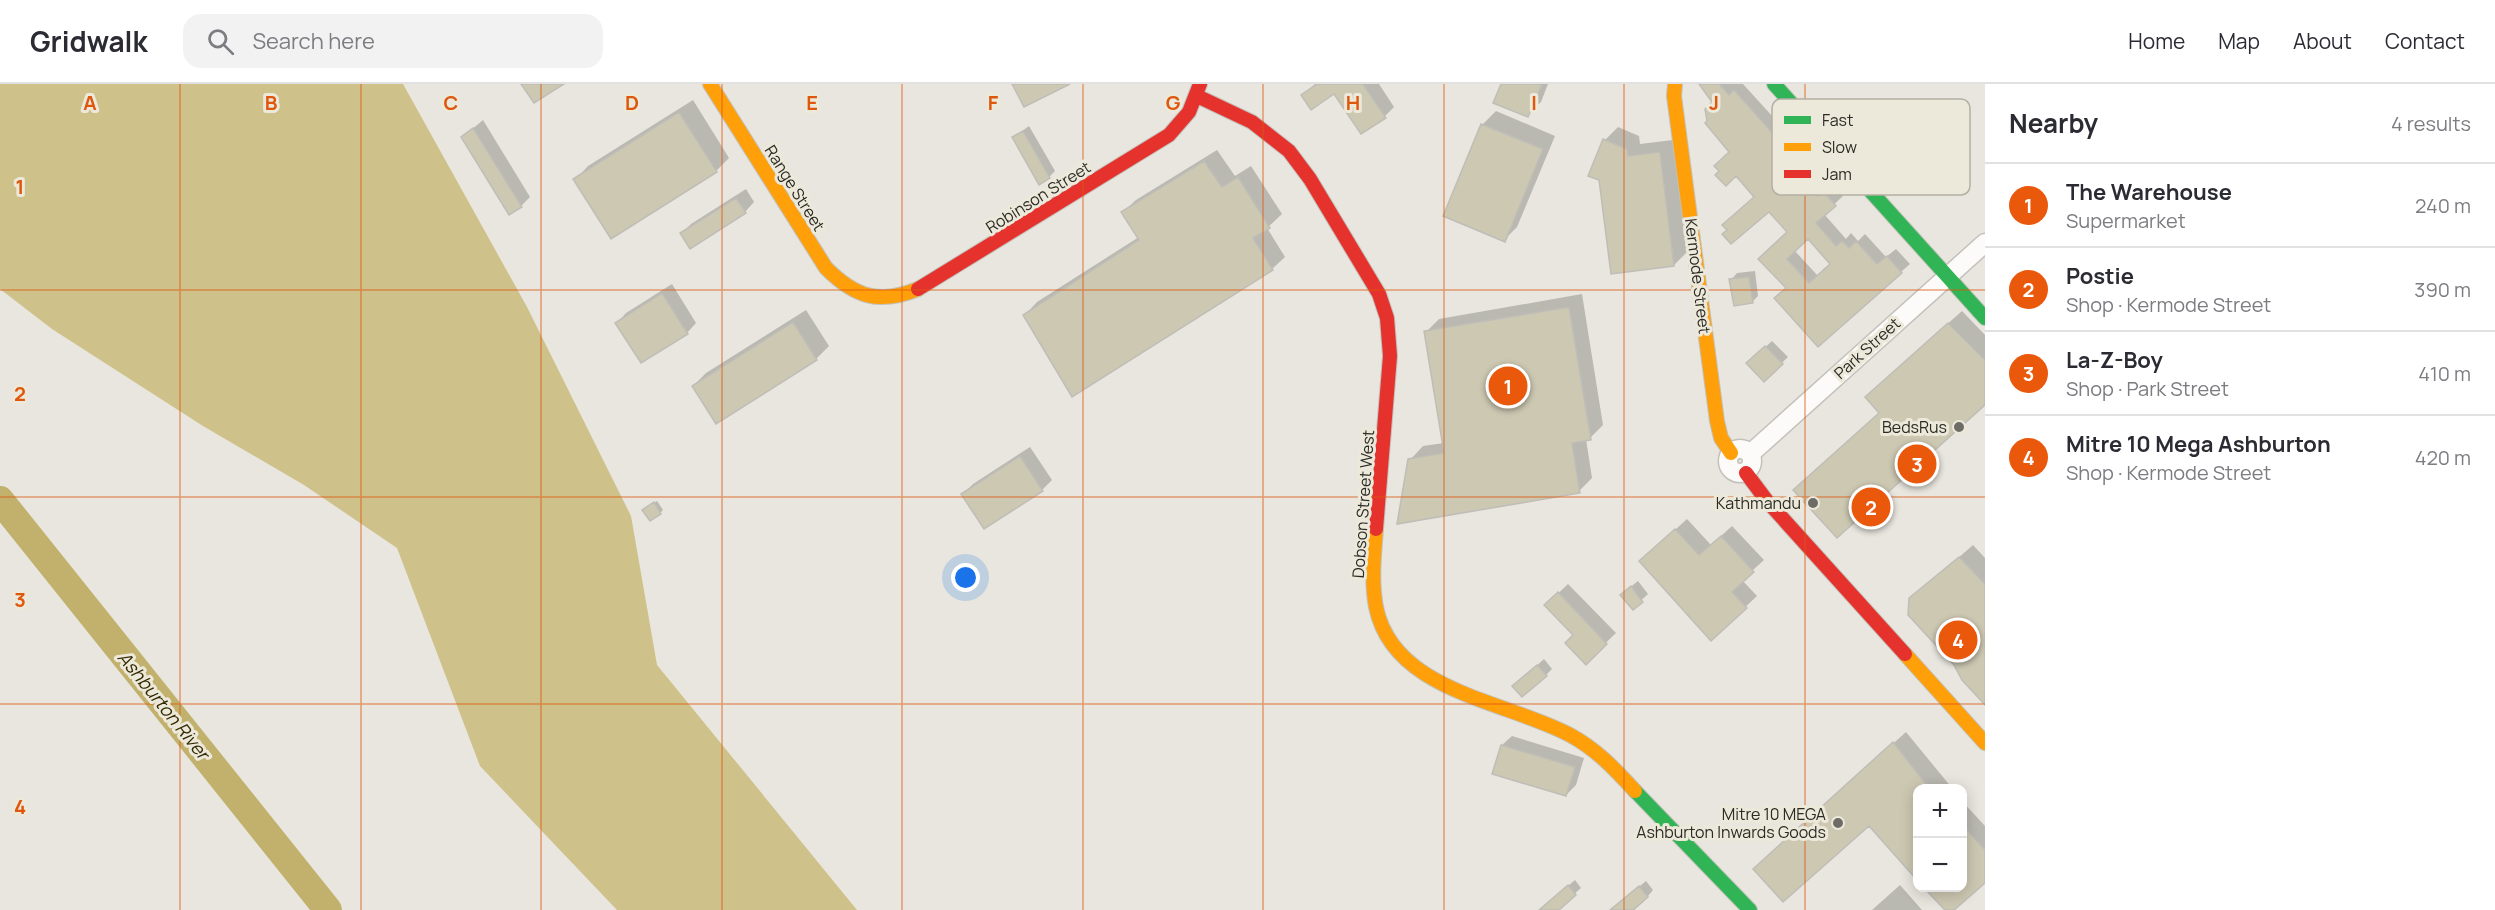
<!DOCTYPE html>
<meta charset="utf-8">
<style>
body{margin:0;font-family:Manrope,sans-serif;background:#f2f2f3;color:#2b2b33}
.controls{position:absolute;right:18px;bottom:18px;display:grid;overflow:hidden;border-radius:12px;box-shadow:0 3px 15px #0003}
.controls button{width:54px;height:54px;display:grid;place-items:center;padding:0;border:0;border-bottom:2px solid #e1e1e2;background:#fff;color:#2b2b33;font:30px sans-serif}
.you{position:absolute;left:966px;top:494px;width:21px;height:21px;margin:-15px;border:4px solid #fff;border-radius:50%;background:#1a73e8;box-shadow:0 0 0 9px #1a73e833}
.badge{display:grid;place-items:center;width:39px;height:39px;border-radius:50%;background:#ea580c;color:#fff;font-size:20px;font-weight:700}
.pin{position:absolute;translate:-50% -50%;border:3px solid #fff;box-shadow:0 2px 6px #0006}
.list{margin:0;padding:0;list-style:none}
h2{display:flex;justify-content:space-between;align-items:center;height:78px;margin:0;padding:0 24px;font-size:26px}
h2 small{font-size:20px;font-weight:400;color:#7c7c81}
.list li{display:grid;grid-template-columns:39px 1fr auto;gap:18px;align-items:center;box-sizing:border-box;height:84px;padding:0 24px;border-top:2px solid #e1e1e2}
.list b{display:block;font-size:22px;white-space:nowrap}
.list p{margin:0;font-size:20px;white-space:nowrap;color:#7c7c81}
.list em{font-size:20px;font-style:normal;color:#7c7c81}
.icon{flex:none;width:33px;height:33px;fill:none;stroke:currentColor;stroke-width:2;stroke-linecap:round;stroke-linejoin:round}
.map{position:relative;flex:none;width:1985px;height:826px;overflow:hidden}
header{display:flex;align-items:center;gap:36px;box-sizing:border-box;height:84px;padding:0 30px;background:#fff;border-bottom:2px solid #e1e1e2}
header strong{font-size:28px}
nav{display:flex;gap:33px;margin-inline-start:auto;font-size:21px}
.search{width:420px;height:54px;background:#f2f2f3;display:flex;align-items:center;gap:15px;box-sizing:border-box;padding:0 21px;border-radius:18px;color:#7c7c81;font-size:22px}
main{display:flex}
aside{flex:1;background:#fff}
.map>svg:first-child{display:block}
</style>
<header>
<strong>Gridwalk</strong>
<div class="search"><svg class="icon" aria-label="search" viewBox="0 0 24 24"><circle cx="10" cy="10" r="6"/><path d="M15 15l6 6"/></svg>Search here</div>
<nav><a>Home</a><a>Map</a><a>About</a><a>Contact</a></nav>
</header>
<main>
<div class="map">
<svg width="1985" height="826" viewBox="0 0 1985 826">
<rect width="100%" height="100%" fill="#e8e6de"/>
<path fill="#cec189" d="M0 0H403L527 223 631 432 657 581 857 826H617L480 682 397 464 304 401 203 342 52 245 0 205Z"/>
<path fill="#0003" fill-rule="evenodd" d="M1315 0H1379L1394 23 1385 32 1334 7 1303 11Z
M1503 0H1548L1541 18 1527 31Z
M1701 0H1743L1801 64 1799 65 1807 74 1802 79 1826 105 1832 100 1843 112 1824 130 1846 155 1851 149 1858 157 1865 150 1886 173 1896 165 1910 180 1818 261 1787 204 1760 175 1789 148 1756 112 1731 68 1709 44 1714 18ZM1809 153 1832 179 1818 192 1794 166Z
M693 16 729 74 716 87 612 153 575 96 588 82Z
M1496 27 1555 52 1517 143 1504 156 1445 131 1483 40Z
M483 36 530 113 521 122 463 53Z
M1029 42 1055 87 1049 93 1014 53Z
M1618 43 1639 52 1640 60 1673 56 1687 168 1674 181 1605 56Z
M1217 66 1235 92 1251 82 1282 130 1267 144 1285 173 1272 185 1025 231 1037 218 1139 153 1123 128 1136 116Z
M746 105 754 118 745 128 682 149 691 140Z
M1755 187 1758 212 1752 218 1731 196 1737 189Z
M672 200 696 239 687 249 617 239 626 229Z
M1582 210 1603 341 1590 354 1586 355 1592 394 1579 407 1410 376 1423 362 1444 359 1426 248 1439 235Z
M806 226 829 262 816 275 693 302 706 289Z
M1962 227 1985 251V319L1881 328 1880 300Z
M1772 257 1788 273 1764 296 1748 279Z
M1030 363 1052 396 1042 406 963 410 973 400Z
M657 417 663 426 660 429 644 426Z
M1687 435 1711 461 1732 442 1764 476 1742 496 1757 512 1711 555 1652 467Z
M1973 461 1985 474V619L1911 515Z
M1638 497 1648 510 1633 524 1628 505Z
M1568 500 1616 549 1586 578 1575 551 1546 521Z
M1544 575 1552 585 1546 591 1521 596Z
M1906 648 1952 704H1918V794L1869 739 1766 773Z
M1512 652 1584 674 1576 701 1566 711 1502 661Z
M1962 717 1985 742V797L1952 826H1947L1926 804H1962Z
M1575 796 1581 804 1556 826H1540Z
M1646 797 1653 806 1643 818 1634 826H1617L1621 818Z
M1900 801 1922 826H1872Z"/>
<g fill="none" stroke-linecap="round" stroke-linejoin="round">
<path stroke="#c2b16c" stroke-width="28" d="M0 416 328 826"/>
</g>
<path fill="#cdc8b2" stroke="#bfbdb7" stroke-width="1.5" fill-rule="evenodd" d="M521 0H564L534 19Z
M1012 0H1070L1024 23Z
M1317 0H1363L1386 34 1361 50 1334 10 1311 26 1301 11Z
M1501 0H1542L1528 33 1493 19Z
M1699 0H1719L1729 11 1734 6 1794 73 1792 75 1800 83 1794 88 1817 112 1823 107 1836 122 1816 139 1836 162 1842 157 1849 164 1856 157 1877 180 1887 172 1902 189 1818 263 1774 214 1786 204 1758 175 1787 148 1769 128 1731 160 1722 150 1727 146 1722 141 1754 113 1736 92 1726 102 1715 91 1719 87 1714 82 1729 68 1705 39 1707 37 1705 25 1712 18ZM1808 155 1830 180 1809 199 1787 175Z
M679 28 717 88 611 155 573 95Z
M1481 40 1543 65 1505 158 1443 132Z
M473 44 522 123 509 131 461 53Z
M1023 47 1050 94 1039 101 1012 53Z
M1603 55 1627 65 1628 72 1660 68 1674 182 1611 190 1599 96 1588 92Z
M1204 77 1222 103 1238 93 1270 144 1253 154 1273 186 1072 313 1023 231 1139 156 1121 128Z
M736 114 746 129 690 165 680 149Z
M1749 193 1753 219 1734 222 1729 195Z
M662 209 688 250 641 279 615 239Z
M1569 223 1591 356 1572 359 1580 409 1397 440 1408 375 1444 369 1424 247Z
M793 238 817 276 716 340 692 302Z
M1948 239 1985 276V321L1837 454 1793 406 1879 329 1865 313Z
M1765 262 1783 280 1764 298 1746 279Z
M1020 372 1043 407 984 445 961 410Z
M654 418 661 430 650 437 642 426Z
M1675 445 1699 471 1721 452 1754 488 1732 508 1747 524 1711 557 1639 477Z
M1959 473 1985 500V621L1962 596 1954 581 1908 531 1909 514Z
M1631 502 1643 518 1633 526 1620 511Z
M1558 508 1607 560 1586 581 1565 559 1573 551 1544 521Z
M1537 581 1547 592 1522 613 1512 602Z
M1893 658 1930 705H1917V796L1869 742 1783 818 1753 785Z
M1501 661 1575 683 1566 712 1492 690Z
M1962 740 1985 766V799L1954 826H1945L1924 804H1962Z
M1568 801 1576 811 1559 826H1539Z
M1639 802 1648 813 1633 826H1610Z"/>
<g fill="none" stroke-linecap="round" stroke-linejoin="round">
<g stroke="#c2c1bb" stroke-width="21">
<path id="street" d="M1728 377a12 12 0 1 1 24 0a12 12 0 1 1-24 0Z
M1750 370 1985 159"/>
</g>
<g stroke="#c2c1bb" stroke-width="16">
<path id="fast" d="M1774 0 1985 234
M1635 707 1750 826"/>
</g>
<g stroke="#c2c1bb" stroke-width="16">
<path id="slow" d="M710 0 826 184C855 213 879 221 918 205
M1675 0 1674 12 1717 337 1721 354 1731 369
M1376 445C1374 471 1371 497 1376 523 1393 608 1507 617 1570 651 1596 665 1615 685 1635 707
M1905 570 1985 659"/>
</g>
<g stroke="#c2c1bb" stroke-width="16">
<path id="jam" d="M1197 12 1252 38 1289 67 1310 95 1379 210 1387 234 1390 272 1376 445
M918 205 1169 51 1189 28 1200 0
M1746 389 1767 417 1905 570"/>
</g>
<use href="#street" stroke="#fcfbfa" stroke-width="18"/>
<use href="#fast" stroke="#30b455" stroke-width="14"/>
<use href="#slow" stroke="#ff9f0a" stroke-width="14"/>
<use href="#jam" stroke="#e5322d" stroke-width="14"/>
</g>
<path fill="none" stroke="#df570d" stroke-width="1.5" stroke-opacity="0.55" d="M180 0V826M361 0V826M541 0V826M722 0V826M902 0V826M1083 0V826M1263 0V826M1444 0V826M1624 0V826M1805 0V826M0 206H1985M0 413H1985M0 620H1985"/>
<g fill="#6d6c66" stroke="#ece8da" stroke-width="2">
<circle cx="1959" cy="343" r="6"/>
<circle cx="1813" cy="419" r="6"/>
<circle cx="1838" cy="739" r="6"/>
</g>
<g text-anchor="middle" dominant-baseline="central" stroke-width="6" stroke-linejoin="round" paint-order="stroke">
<g font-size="16" fill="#2b2a25" stroke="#ece8da">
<text transform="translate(795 104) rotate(58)">Range Street</text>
<text transform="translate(1038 113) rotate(-32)">Robinson Street</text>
<text transform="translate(1698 192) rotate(83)">Kermode Street</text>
<text transform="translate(1867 264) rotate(-42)">Park Street</text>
<text transform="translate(1363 420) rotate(-86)">Dobson Street West</text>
</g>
<g font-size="16" fill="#2b2a25" stroke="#ece8da" text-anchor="end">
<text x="1947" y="343">BedsRus</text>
<text x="1801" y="419">Kathmandu</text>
<text x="1826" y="730">Mitre 10 MEGA<tspan x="1826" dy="18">Ashburton Inwards Goods</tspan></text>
</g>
<g font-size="18" font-style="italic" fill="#332900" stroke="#ece8da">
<text transform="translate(164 621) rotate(51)">Ashburton River</text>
</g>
</g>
<rect x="1772" y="15" width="198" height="96" rx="9" fill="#ece8da" stroke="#b2afa4" stroke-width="1.5"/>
<rect x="1784" y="32" width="27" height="8" fill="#30b455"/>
<rect x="1784" y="59" width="27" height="8" fill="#ff9f0a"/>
<rect x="1784" y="86" width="27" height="8" fill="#e5322d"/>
<g font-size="16" fill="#2b2a25">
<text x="1822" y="42">Fast</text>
<text x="1822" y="69">Slow</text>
<text x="1822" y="96">Jam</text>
</g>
<g font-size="20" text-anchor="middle" font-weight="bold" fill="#df570d" stroke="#ece8da" stroke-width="6" stroke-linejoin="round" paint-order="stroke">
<text x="90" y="26">A</text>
<text x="271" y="26">B</text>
<text x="451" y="26">C</text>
<text x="632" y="26">D</text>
<text x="812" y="26">E</text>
<text x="993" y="26">F</text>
<text x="1173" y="26">G</text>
<text x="1353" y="26">H</text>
<text x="1534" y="26">I</text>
<text x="1714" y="26">J</text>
<text x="20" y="110">1</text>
<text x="20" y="317">2</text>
<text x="20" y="523">3</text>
<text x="20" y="730">4</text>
</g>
</svg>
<div class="controls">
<button>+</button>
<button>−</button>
</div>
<div class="you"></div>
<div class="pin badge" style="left:1508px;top:302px">1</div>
<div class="pin badge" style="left:1871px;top:423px">2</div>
<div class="pin badge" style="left:1917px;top:380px">3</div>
<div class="pin badge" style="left:1958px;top:556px">4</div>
</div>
<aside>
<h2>Nearby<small>4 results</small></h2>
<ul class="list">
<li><span class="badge">1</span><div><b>The Warehouse</b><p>Supermarket</p></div><em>240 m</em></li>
<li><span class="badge">2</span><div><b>Postie</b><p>Shop · Kermode Street</p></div><em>390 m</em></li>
<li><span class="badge">3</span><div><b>La-Z-Boy</b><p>Shop · Park Street</p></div><em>410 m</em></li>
<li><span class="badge">4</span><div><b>Mitre 10 Mega Ashburton</b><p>Shop · Kermode Street</p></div><em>420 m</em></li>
</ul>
</aside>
</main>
